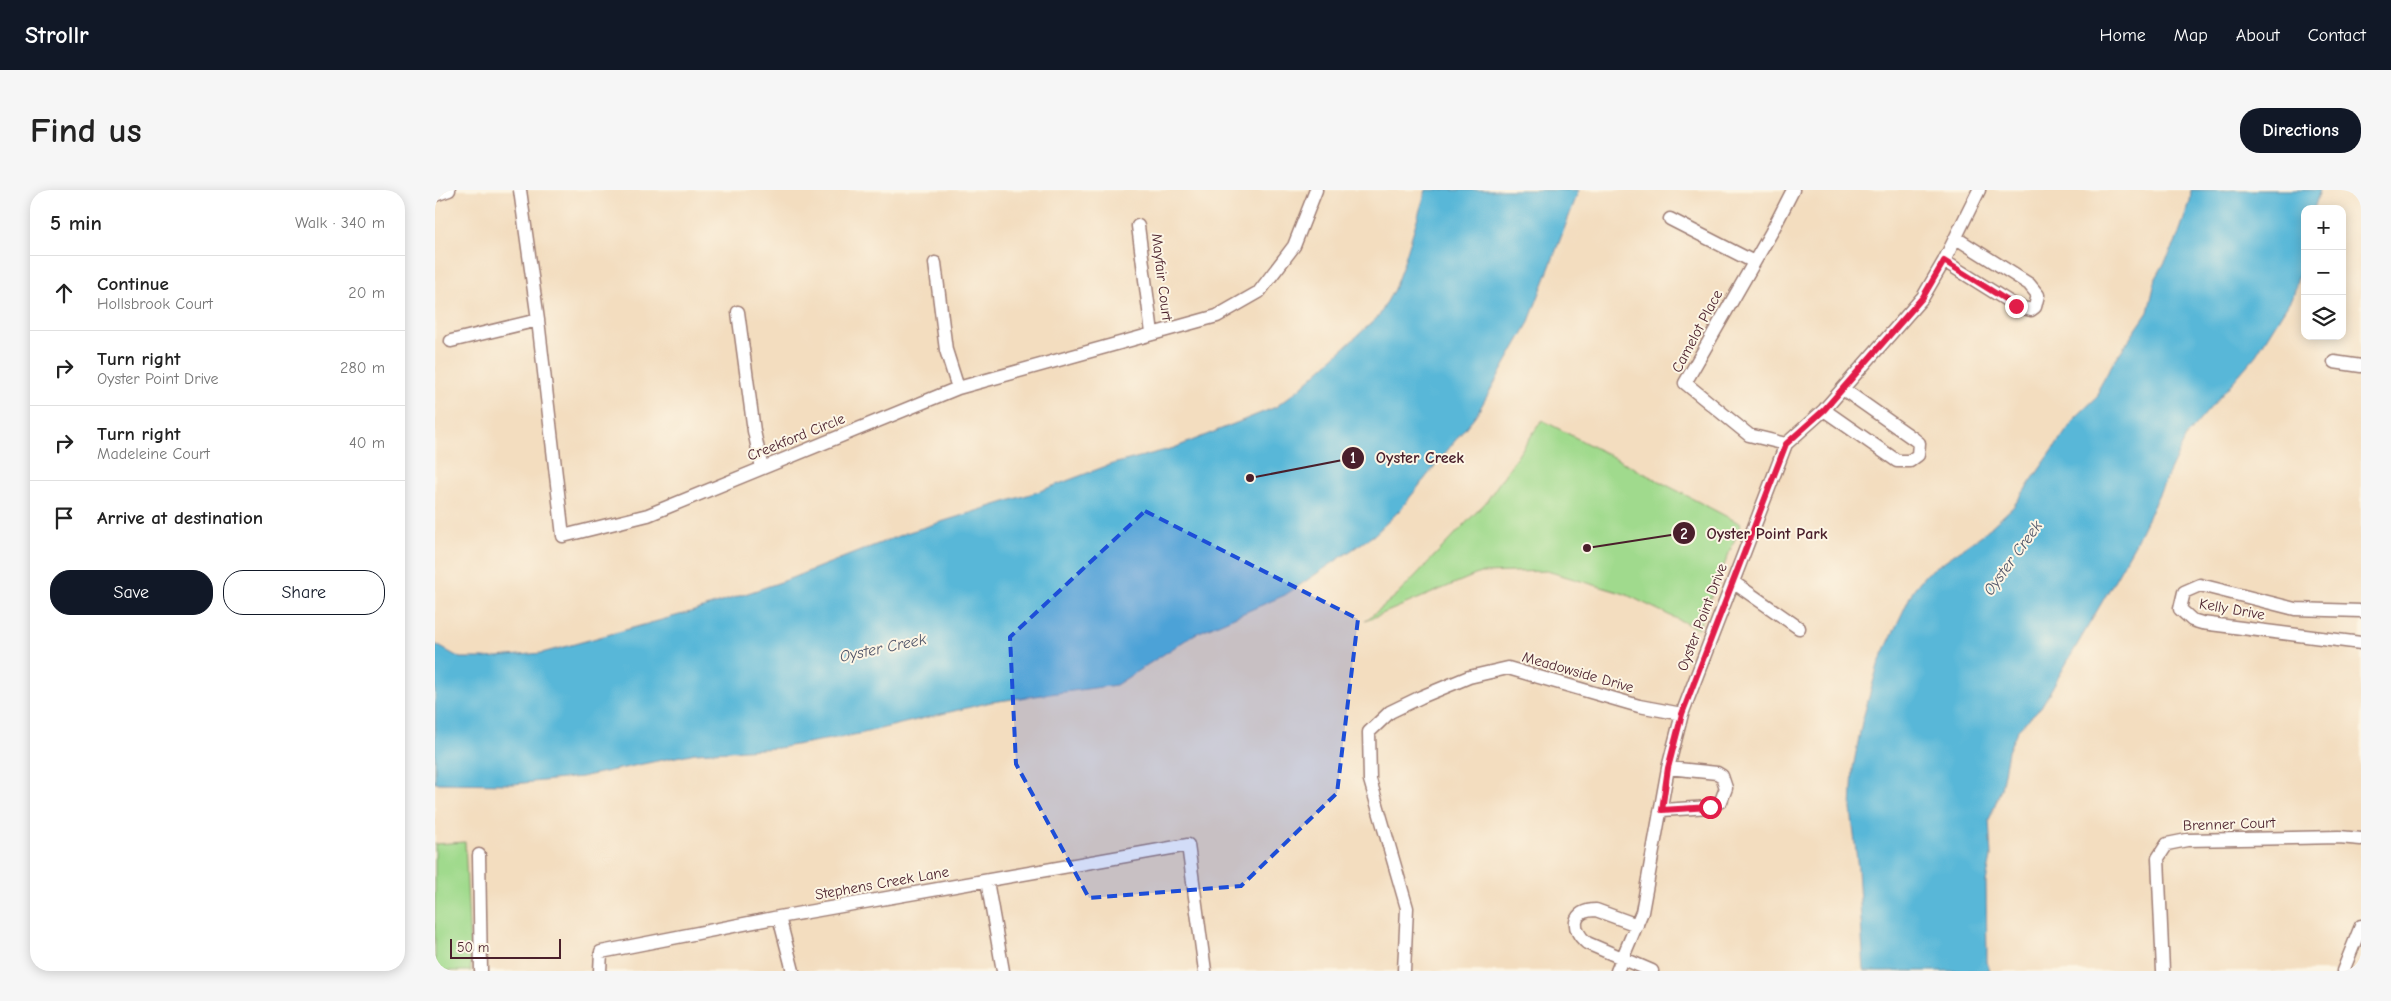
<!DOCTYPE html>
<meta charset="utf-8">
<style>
body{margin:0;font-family:"Comic Neue",sans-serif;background:#f6f6f6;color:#222}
.controls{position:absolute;right:15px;top:15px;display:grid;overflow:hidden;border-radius:10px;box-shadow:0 2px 12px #0003}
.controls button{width:45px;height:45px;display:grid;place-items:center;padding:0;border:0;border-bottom:1px solid #e0e0e0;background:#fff;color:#222;font:25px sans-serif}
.scale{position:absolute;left:15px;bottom:12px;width:111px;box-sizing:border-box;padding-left:5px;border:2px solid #4a1f2b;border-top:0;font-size:14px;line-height:18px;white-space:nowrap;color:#4a1f2b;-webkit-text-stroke:4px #fcf5e5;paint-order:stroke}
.stop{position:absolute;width:15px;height:15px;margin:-11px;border:4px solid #e11d48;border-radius:50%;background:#fff}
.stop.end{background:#e11d48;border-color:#fff;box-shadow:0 1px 5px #0008}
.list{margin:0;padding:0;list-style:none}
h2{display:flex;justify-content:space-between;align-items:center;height:65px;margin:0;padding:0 20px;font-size:21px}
h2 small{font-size:16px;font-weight:400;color:#767676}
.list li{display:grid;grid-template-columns:32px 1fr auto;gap:15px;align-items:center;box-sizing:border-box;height:75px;padding:0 20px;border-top:1px solid #e0e0e0}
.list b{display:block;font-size:19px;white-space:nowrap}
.list p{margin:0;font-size:16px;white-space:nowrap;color:#767676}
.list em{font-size:16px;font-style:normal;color:#767676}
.actions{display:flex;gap:10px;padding:15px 20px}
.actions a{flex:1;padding:11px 0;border:1px solid #111827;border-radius:20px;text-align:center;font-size:18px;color:#111827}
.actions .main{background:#111827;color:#fff}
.icon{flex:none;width:28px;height:28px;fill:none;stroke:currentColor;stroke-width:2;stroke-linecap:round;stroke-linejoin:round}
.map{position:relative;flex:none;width:1926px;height:781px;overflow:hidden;border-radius:20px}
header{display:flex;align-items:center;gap:30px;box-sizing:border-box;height:70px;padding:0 25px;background:#111827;color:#fff}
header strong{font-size:24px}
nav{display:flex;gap:28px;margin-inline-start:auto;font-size:18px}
.intro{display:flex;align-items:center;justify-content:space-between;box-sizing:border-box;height:120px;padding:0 30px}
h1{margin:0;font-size:35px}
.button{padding:12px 22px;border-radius:20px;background:#111827;color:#fff;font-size:18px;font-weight:700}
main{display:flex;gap:30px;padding:0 30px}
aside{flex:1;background:#fff;border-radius:20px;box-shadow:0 2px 12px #0003}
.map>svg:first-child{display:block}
</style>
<header>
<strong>Strollr</strong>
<nav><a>Home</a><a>Map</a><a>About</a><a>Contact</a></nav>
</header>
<div class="intro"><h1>Find us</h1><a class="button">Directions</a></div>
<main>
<aside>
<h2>5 min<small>Walk · 340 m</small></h2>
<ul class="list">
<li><svg class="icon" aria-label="ahead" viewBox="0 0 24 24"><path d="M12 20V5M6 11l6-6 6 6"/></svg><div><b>Continue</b><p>Hollsbrook Court</p></div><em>20 m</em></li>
<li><svg class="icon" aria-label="right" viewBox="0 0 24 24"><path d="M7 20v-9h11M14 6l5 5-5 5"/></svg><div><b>Turn right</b><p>Oyster Point Drive</p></div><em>280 m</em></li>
<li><svg class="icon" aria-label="right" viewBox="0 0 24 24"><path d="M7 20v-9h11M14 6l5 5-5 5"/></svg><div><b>Turn right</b><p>Madeleine Court</p></div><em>40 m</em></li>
<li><svg class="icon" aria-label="arrive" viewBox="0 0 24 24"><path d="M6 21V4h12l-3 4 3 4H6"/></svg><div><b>Arrive at destination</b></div></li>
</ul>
<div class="actions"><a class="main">Save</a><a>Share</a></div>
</aside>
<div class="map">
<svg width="1926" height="781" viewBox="0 0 1926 781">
<rect width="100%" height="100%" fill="#fcf5e5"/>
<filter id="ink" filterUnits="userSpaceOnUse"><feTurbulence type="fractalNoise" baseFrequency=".02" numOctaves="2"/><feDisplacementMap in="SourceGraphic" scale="10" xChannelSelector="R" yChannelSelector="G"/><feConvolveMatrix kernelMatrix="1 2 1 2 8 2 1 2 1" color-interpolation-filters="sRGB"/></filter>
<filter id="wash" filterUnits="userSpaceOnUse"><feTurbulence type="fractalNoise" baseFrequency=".0096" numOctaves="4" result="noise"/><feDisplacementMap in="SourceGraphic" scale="20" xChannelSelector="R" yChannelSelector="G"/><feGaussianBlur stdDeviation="1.12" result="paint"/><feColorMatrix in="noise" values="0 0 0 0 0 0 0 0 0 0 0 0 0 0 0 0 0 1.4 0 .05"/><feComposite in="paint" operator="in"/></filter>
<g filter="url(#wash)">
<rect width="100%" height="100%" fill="#f3ddbf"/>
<path fill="#a0da8d" stroke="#757c5c" d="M1107 230 1306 334 1263 439 1190 404 1112 381 1045 383 930 431 963 404 1051 312Z
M30 652 36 781H0V654Z"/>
<path fill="#59b7d8" stroke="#526b82" d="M991 0H1144L1093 134 1043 222 964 321 939 345 850 405 760 444 681 495 556 512 424 544 343 558 260 563 146 587 78 594 0 593V454L25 468H51L107 463 259 421 349 391 471 343 605 301 674 275 739 258 841 217 864 199 944 126 959 99 968 75Z
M1756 0H1885L1879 19H1870V57L1859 104 1821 165 1752 245 1700 354 1674 400 1606 517 1583 539 1573 561 1566 599 1554 630 1556 667 1551 692 1552 772 1555 781H1429L1423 679 1416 619 1418 578 1427 532 1443 475 1478 400 1491 384 1547 345 1578 317 1641 227 1663 206 1664 198 1678 173 1713 122 1721 88 1740 54 1755 12Z"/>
</g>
<g filter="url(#ink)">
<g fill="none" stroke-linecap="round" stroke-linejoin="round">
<g stroke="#9e7e75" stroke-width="15">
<path id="minor" d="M85 0 103 130 128 346 213 325 523 198 782 126 824 102 859 56 881 0
M0 5 14 0
M1235 29 1319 72
M703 36 717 143
M1509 71 1581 116 1596 120 1600 117 1603 105 1594 94 1521 48
M500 73 511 160 523 198
M303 122 319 241 327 278
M16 151 103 130
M1899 172 1926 176
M1389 220 1462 271H1475L1483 265 1484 253 1479 249 1408 199
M1351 254 1314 245 1250 193 1336 43 1358 0
M1298 392 1364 438
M1926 421 1860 419 1765 395 1749 402 1745 419 1757 430 1767 433 1926 453
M1227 620 1275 617 1286 611 1291 598 1287 586 1282 583 1233 578
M44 665 46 781
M552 691 568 781
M344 727 358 781
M1202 735 1161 720C1137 720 1135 739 1152 753L1217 781
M165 781 166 762 344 727 753 655 770 781
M969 781 972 718 935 590 934 542 955 522 986 507 1034 487 1073 478 1204 516 1247 524
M1182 781 1207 722 1233 578 1247 524 1351 254 1389 220 1488 107 1509 71 1544 0
M1728 781 1723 668 1732 654 1752 650 1904 647 1926 649
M1908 781 1926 736"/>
</g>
<use href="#minor" stroke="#fff" stroke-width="12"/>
</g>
</g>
<g fill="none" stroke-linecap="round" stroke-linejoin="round" filter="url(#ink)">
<path stroke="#e11d48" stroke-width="6" d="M1275 617 1227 620 1233 578 1247 524 1351 254 1389 220 1488 107 1509 71 1581 116"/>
</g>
<path fill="#1d4ed8" fill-opacity="0.2" stroke="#1d4ed8" stroke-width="4" stroke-dasharray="10 6" stroke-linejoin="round" d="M710 321 923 429 902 603 806 696 654 708 581 574 575 447Z"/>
<g text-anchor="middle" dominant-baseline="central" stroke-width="4" stroke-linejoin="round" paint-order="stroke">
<g font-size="15" fill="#4a1f2b" stroke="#fcf5e5">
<text transform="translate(727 87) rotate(83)">Mayfair Court</text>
<text transform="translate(1262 141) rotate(-62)">Camelot Place</text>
<text transform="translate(361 247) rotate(-22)">Creekford Circle</text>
<text transform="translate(1797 419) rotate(10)">Kelly Drive</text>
<text transform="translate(1267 427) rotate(-69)">Oyster Point Drive</text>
<text transform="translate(1143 482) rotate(16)">Meadowside Drive</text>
<text transform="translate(1794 634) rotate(-2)">Brenner Court</text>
<text transform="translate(447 693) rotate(-10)">Stephens Creek Lane</text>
</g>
<g font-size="16" font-style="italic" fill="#4f5468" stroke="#fcf5e5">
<text transform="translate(1578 368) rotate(-54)">Oyster Creek</text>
<text transform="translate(448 458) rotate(-12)">Oyster Creek</text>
</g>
</g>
<path fill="none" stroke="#4a1f2b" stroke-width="2" d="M815 288L918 268M1152 358L1249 343"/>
<g fill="#4a1f2b" stroke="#fcf5e5" stroke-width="2">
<circle cx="815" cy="288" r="5"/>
<circle cx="1152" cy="358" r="5"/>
<circle cx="918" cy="268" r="12"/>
<circle cx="1249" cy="343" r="12"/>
</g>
<g font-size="15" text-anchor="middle" font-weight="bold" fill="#fff">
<text x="918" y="273">1</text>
<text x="1249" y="349">2</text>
</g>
<g font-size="16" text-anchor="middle" font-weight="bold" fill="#4a1f2b" stroke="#fcf5e5" stroke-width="4" stroke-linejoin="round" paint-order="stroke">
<text x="985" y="273">Oyster Creek</text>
<text x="1332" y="349">Oyster Point Park</text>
</g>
</svg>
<div class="controls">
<button>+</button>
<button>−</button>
<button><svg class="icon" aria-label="layers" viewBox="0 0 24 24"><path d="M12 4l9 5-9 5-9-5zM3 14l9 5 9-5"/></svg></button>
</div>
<div class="scale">50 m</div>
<div class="stop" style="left:1275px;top:617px"></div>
<div class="stop end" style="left:1581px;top:116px"></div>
</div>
</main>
